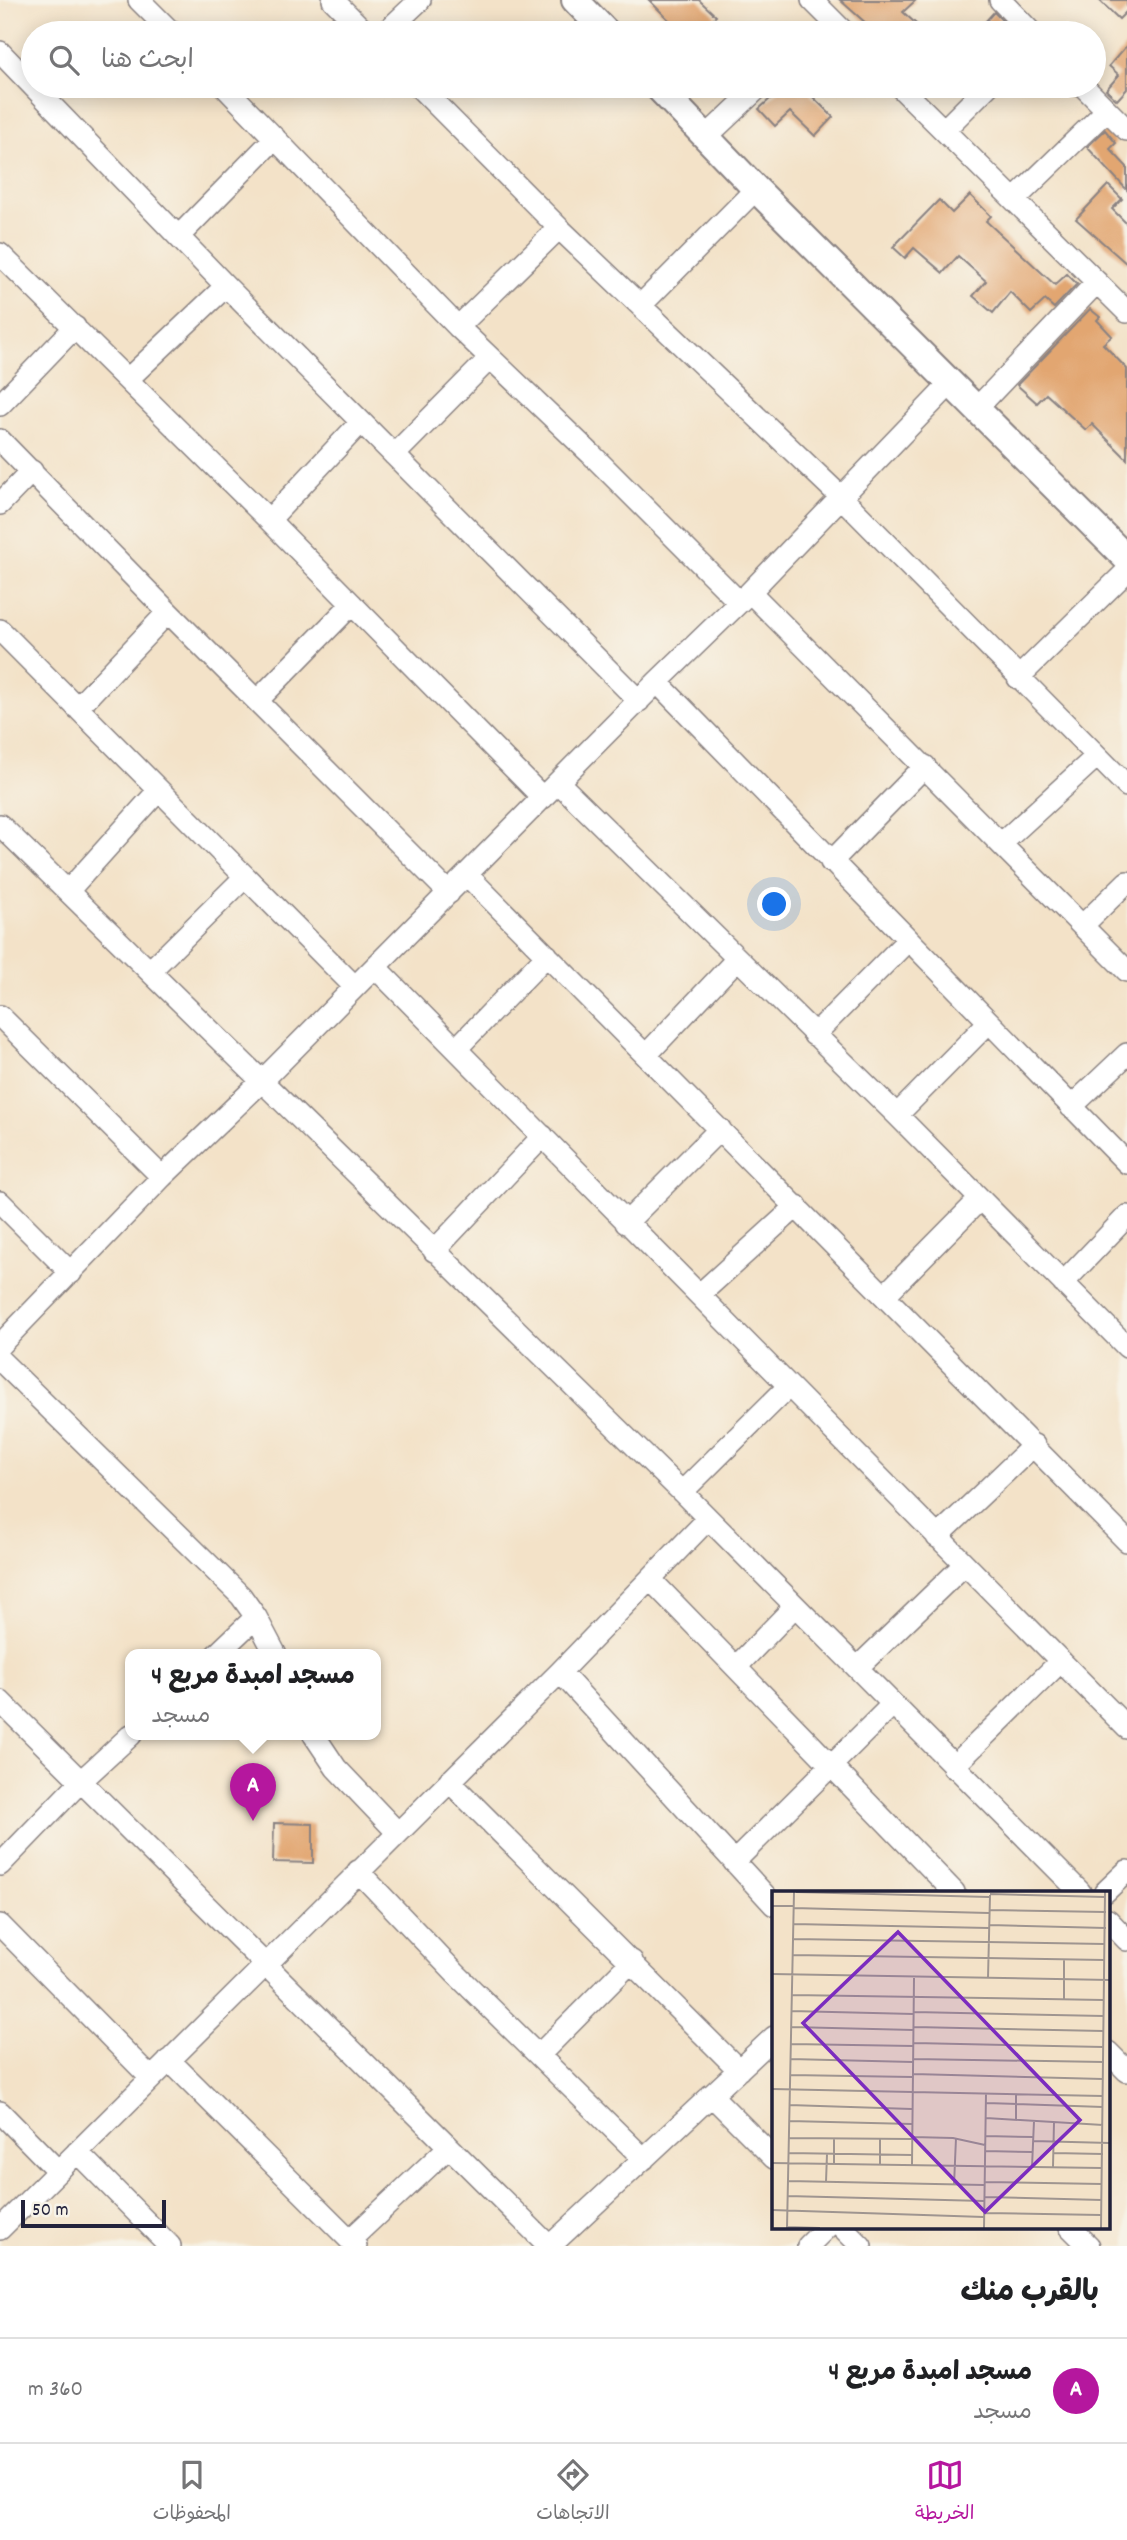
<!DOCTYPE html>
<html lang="ar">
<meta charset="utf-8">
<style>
body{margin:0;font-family:Dekko,"Playpen Sans Arabic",sans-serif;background:#f2f2f2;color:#202124;direction:rtl}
.scale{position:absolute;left:21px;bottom:18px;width:145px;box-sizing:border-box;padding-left:7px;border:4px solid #22223b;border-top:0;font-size:19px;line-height:24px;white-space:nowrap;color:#22223b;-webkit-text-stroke:5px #f7f3e8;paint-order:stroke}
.you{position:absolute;left:775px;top:905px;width:24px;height:24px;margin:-18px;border:5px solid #fff;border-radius:50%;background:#1a73e8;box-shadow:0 0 0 10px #1a73e833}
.badge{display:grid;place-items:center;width:46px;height:46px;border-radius:50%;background:#b5179e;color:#fff;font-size:23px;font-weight:700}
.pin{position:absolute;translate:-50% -58px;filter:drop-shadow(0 2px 4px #0008)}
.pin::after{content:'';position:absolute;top:37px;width:24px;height:21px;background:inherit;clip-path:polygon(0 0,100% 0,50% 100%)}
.popup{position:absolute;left:125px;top:1649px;width:256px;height:91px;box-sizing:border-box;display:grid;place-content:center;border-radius:14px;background:#fff;filter:drop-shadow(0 2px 5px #0005);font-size:23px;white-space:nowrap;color:#757577}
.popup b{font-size:26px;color:#202124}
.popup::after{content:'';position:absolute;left:50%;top:100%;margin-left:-14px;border:14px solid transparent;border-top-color:#fff}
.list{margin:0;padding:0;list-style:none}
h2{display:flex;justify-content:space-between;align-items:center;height:91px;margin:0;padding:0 28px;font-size:30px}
h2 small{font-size:23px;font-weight:400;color:#757577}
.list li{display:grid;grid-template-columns:46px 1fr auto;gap:21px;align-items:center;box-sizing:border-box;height:105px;padding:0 28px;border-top:2px solid #e0e0e0}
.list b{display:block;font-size:26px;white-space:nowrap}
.list p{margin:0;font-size:23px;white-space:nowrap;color:#757577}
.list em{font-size:23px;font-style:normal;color:#757577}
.icon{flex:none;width:38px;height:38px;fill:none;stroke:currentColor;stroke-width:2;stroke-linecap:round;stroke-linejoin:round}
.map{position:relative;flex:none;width:1127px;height:2246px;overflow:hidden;direction:ltr}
.search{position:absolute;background:#fff;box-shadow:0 4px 18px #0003;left:21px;right:21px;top:21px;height:77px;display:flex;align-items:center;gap:18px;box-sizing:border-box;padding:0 24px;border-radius:38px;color:#757577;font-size:26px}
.sheet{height:196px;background:#fff}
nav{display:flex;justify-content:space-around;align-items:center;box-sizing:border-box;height:98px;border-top:2px solid #e0e0e0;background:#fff;font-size:19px;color:#757577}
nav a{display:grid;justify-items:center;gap:4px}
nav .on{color:#b5179e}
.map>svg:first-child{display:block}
</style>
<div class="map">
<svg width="1127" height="2246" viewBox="0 0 1127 2246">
<rect width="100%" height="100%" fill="#f7f3e8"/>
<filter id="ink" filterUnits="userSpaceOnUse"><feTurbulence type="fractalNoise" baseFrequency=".0143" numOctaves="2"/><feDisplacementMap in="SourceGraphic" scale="14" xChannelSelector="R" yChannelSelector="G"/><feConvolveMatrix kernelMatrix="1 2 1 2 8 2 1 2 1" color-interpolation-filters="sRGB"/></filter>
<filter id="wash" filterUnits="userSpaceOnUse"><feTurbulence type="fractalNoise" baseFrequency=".00686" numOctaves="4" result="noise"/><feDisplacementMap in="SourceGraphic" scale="28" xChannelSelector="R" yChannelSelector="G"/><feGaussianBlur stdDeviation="1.57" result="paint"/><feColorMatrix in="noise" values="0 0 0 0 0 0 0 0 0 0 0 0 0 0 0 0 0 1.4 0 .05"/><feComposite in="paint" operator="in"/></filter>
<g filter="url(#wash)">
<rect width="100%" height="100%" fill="#f3e2c8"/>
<g id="blocks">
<path fill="#e2a671" d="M649 0H699L716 16 699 33H682Z
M840 0H916L903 12 926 33H877Z
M1099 0H1127V11L1119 19Z
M994 12 1014 33H995L984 23Z
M1127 45V89L1117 100 1106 90 1119 75 1109 66Z
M784 86H816L809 93 833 117 815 136 790 112 775 126 759 109Z
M1105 130 1116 143 1110 149 1127 167V190L1087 147Z
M1108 185 1122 199 1112 209 1127 224V264L1076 219Z
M970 195 991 216 986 221 1055 285 1067 274 1077 284 1054 308 1045 300 1031 313 1010 292 993 313 973 296 986 281 958 256 943 273 914 248 905 258 893 247 939 200 952 213Z
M1090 309 1100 317 1097 320 1112 336 1103 344 1127 369V459L1092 424 1086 430 1046 394 1037 403 1017 385Z
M274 1823 313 1824V1863L273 1862Z"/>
</g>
</g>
<g filter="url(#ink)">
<use href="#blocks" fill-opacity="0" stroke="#8a8282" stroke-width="2"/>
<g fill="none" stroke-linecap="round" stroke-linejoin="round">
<g stroke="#8a8282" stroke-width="24">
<path id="minor" d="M139 0 172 33
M333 0 366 33
M812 0 845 33
M1000 0 1032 33
M385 33 420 0
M0 52 226 286 639 701
M224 86 458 327 592 455 739 602
M418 86 559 228 840 496 1127 786
M899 86 1127 312
M1083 86 1127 130
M944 130 988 86
M706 137 760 86
M1014 200 1107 110
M179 236 275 138
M0 254 269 520 543 798
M641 305 756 189
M458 327 559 228
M128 379 226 286
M0 405 75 327
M977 408 1097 282
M0 440 168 612 449 893
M394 455 490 358
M0 504 32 471
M269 520 361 422
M750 592 1127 971
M0 630 355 987
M1018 678 1127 571
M657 682 1127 1163
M257 701 352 604
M77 708 168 612
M559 783 897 1115 1127 1347
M0 825 682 1492 1080 1892
M1002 843 1097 756
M831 862 925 766
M467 875 1127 1541
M68 891 159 790
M1083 925 1127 882
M375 967 1127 1728
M150 971 245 877
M0 1016 162 1177
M814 1035 908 940
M457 1048 547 955
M647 1054 737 959
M1071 1107 1127 1054
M897 1115 988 1023
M0 1202 71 1273
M626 1223 720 1129
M434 1251 543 1136
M1063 1283 1127 1216
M699 1295 797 1206
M885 1295 979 1200
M0 1345 162 1177 261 1082 657 682 750 592 951 383
M0 1360 241 1596 256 1617 276 1655
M682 1492 789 1386
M937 1537 1034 1445
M650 1579 954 1892
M216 1655 256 1617
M736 1667 795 1606
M857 1668 965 1564
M560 1672 774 1905
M0 1701 549 2246
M314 1735 336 1768 397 1832
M953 1767 1061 1661
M449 1781 739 2070
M734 1862 892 1705
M0 1865 81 1781 131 1735
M358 1871 455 1973 644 2159
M1105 1892 1127 1871
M1108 1920 1127 1940
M0 1925 151 2078
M1108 2052 1127 2071
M540 2054 632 1961
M169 2060 356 2246
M711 2095 774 2158
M0 2112 58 2171
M77 2152 170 2246
M842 2227 861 2246
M1070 2227 1089 2246
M0 2229 560 1672 708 1519
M350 2240 449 2147
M550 2246 774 2037
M808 2246 827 2227"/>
</g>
<g stroke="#8a8282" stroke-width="30">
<path id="tertiary" d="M575 0 607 33
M657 86 756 189 1127 559"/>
</g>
<use href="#minor" stroke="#fff" stroke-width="21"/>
<use href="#tertiary" stroke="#fff" stroke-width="26"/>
</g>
</g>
<g transform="translate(772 1891)">
<rect width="338" height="338" fill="#f3e2c8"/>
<path fill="none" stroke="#9f9590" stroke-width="2" d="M24 1 217 6M218 3 333 6M0 15H22M21 17 217 22M217 19 334 21M21 33 217 37M217 34 334 37M21 48 333 53M20 64 333 69M292 69V108M0 83 338 89M216 87 218 4M20 104 332 109M19 120 142 123M142 121 332 125M19 136 142 139M142 136 332 140M142 152 332 156M19 153 142 155M18 168 141 171M141 168 332 171M141 183 331 188M18 184 141 186M0 198 331 205M214 212 331 216M17 214 140 218M214 227 331 234M244 229V203M17 230 140 233M213 245 261 246M140 246 181 247 213 254M17 247 140 248M261 250 338 252M213 260 260 261M16 262 140 264M281 262 331 263M0 272 330 277M62 273V247M108 274V248M140 274 142 87M260 276 262 230M281 276 282 231M16 290 212 294M54 291 55 263M213 291 330 293M182 294 184 247M15 305 212 310M212 306 330 309M0 319 212 326M212 322 329 324M15 336 48 337M15 337 22 1M212 337 214 202M329 337 333 1"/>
<path fill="#7b2cbf" fill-opacity="0.15" stroke="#7b2cbf" stroke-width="3.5" d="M126 41 308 229 213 321 31 132Z"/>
<rect width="338" height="338" fill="none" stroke="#22223b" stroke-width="3.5"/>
</g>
</svg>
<div class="scale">50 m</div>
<div class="you"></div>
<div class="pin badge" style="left:253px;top:1821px">A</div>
<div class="popup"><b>مسجد امبدة مربع 4</b>مسجد</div>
<div class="search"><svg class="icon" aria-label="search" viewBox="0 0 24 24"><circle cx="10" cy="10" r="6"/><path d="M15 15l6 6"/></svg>ابحث هنا</div>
</div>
<section class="sheet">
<h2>بالقرب منك<small></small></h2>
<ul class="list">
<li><span class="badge">A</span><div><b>مسجد امبدة مربع 4</b><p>مسجد</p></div><em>360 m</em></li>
</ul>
</section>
<nav>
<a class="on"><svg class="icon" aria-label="map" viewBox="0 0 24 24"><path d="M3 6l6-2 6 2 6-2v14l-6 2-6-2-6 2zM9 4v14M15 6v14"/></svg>الخريطة</a>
<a><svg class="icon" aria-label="directions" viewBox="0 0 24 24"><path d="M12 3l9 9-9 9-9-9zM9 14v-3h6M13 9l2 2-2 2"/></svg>الاتجاهات</a>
<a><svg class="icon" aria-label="saved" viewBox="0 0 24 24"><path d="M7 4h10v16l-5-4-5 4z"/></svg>المحفوظات</a>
</nav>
